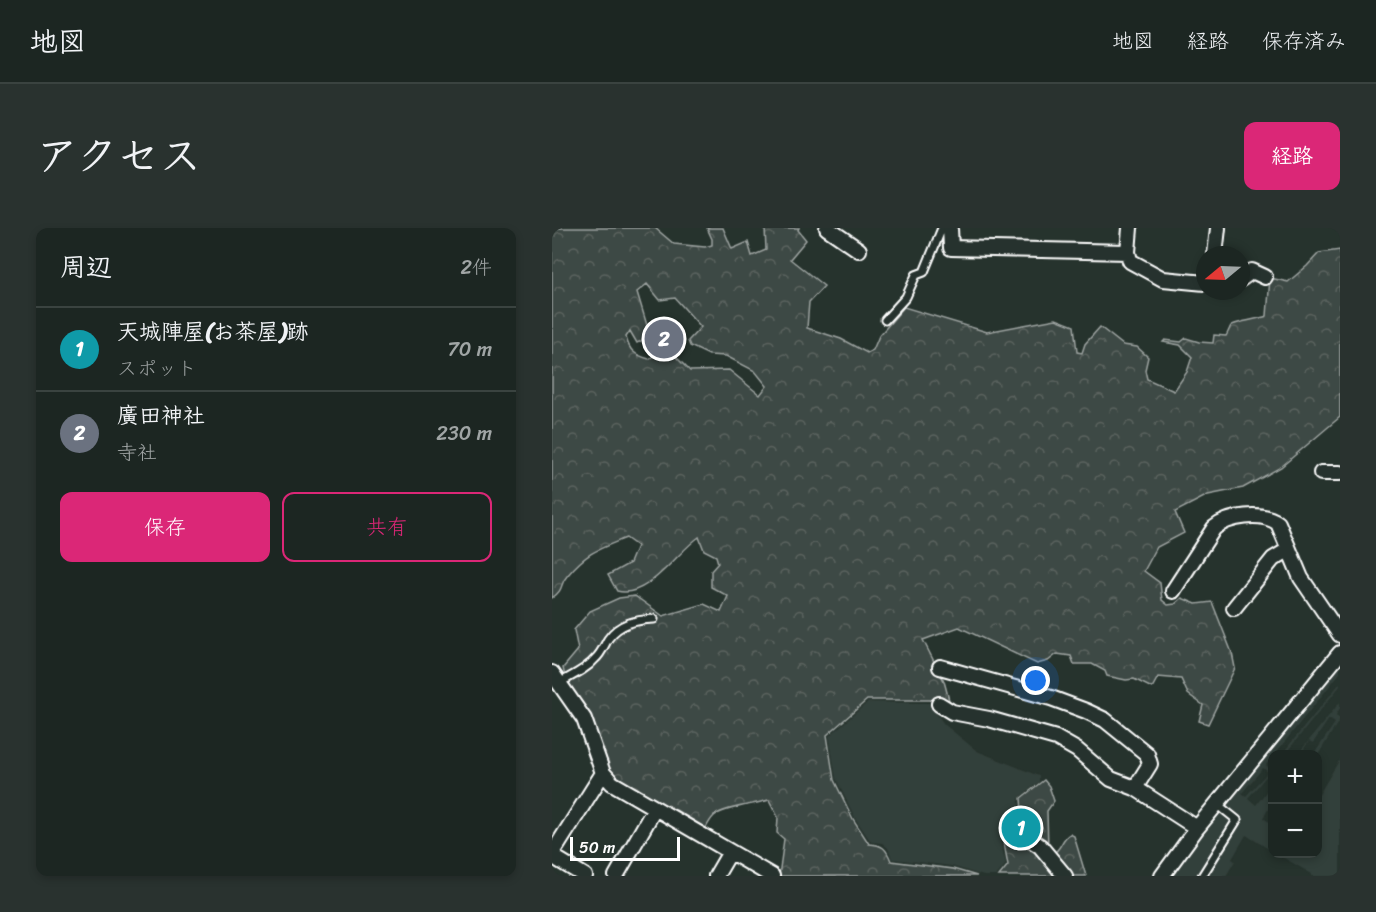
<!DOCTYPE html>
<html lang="ja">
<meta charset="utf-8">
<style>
body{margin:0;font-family:Sriracha,"Klee One",sans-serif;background:#29322f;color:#f1f3f6}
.controls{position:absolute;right:18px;bottom:18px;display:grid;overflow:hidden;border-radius:12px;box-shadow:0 3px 9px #0003}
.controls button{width:54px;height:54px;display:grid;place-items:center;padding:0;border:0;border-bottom:2px solid #3a4340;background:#1c2622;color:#f1f3f6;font:30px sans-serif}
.compass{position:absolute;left:644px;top:18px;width:54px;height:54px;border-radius:50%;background:#1c2622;box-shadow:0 3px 9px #0003;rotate:251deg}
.scale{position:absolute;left:18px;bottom:15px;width:110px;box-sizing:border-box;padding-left:6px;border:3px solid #fff;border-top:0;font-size:16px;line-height:21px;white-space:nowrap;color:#fff;-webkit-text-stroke:4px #26332d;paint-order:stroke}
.you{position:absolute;left:484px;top:453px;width:21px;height:21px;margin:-15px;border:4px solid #fff;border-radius:50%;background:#1a73e8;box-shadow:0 0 0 9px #1a73e833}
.badge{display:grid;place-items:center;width:39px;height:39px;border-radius:50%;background:#db2777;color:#fff;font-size:20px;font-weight:700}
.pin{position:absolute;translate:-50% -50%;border:3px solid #fff;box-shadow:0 2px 6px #0006}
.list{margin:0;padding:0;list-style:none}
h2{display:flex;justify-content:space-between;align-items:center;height:78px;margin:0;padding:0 24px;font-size:26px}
h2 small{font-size:20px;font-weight:400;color:#a0a5a5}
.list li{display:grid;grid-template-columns:39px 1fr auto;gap:18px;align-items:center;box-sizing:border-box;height:84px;padding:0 24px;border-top:2px solid #3a4340}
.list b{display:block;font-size:22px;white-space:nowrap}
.list p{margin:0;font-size:20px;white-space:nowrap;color:#a0a5a5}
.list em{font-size:20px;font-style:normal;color:#a0a5a5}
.actions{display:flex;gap:12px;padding:18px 24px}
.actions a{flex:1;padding:14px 0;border:2px solid #db2777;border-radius:12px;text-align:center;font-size:21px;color:#db2777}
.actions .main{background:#db2777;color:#fff}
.map{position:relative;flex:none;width:788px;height:648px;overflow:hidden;border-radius:12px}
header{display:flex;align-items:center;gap:36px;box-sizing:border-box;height:84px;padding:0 30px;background:#1c2622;border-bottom:2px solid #3a4340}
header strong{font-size:28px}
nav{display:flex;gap:33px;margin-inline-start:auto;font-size:21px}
.intro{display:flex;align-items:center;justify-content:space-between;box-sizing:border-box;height:144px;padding:0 36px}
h1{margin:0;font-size:42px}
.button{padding:15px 27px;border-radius:12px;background:#db2777;color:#fff;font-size:21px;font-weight:700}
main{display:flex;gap:36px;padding:0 36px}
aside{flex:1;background:#1c2622;border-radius:12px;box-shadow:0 3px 9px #0003}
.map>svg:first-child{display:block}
</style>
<header>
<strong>地図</strong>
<nav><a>地図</a><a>経路</a><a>保存済み</a></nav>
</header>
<div class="intro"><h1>アクセス</h1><a class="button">経路</a></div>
<main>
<aside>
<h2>周辺<small>2件</small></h2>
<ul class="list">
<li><span class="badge" style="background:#0f9aa8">1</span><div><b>天城陣屋(お茶屋)跡</b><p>スポット</p></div><em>70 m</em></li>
<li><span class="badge" style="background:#6b7280">2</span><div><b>廣田神社</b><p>寺社</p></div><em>230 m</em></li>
</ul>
<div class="actions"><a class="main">保存</a><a>共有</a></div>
</aside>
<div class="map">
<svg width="788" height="648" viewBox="0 0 788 648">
<defs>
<pattern id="forest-crowns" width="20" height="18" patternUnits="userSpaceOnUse" patternTransform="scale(1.5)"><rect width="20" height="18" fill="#3e4944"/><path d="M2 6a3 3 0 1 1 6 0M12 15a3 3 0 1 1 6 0" fill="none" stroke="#5b6460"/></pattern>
</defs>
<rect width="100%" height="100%" fill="#26332d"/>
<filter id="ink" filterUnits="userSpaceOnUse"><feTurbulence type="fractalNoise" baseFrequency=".0167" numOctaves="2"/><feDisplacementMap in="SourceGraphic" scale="12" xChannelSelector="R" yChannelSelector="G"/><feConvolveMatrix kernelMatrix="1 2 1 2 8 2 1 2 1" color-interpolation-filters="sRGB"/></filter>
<g filter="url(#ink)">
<path fill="#333f3a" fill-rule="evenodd" d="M788 433V445L714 537 718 541 720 538V547L717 545 696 570 704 577 720 556V575L711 590 719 595 720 594V623L694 607 680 631 683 633 674 648H616L652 598ZM711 540 716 544 694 568 690 565Z
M788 455V458L733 526H730Z
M316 474 377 475 392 496 425 523 487 548V554L467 570 468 585 473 593 452 601 449 615 454 636 444 648H432L399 638 340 631 336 620 330 615 319 614 303 590 284 551 277 508Z
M788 474V480L784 487 788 491 766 527 762 526 783 495 777 491 761 515 757 513 749 526H746Z
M788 531V648H759L760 646 725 626H766V568Z"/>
<path fill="url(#forest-crowns)" stroke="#9ea4a2" stroke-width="1.5" fill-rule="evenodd" d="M0 0H103L122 16 153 19 160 17V11L155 0H171L180 21 196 14 200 28 214 22 213 0H247L246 2 254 12 238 31 272 58 257 74 255 100 289 111 315 125 321 122 327 108 352 79 435 104 504 91 522 98 525 124 530 125 533 116 548 99 571 117 585 119 596 129 593 142 595 151 622 163 635 144 640 129 628 117 611 114 613 112 629 114 634 110 647 114 661 115 662 107 674 108C675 107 678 99 679 98 683 94 708 91 715 88L718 50 736 54 755 38 767 25 788 22V189L729 239 691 260 656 267 623 284 632 305 605 319 592 343 608 355 610 372 616 377 623 376 630 370 644 376 660 374 680 425 683 440 656 496 647 493 651 477 636 466 629 451 606 449 600 460 582 451 574 452 555 448 553 443 540 436H522L519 428 505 426 496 433 485 436 407 399 371 412 392 453 397 472H315L275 507 282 552 301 591 317 616C331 617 334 620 339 633L401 641 425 648H227L232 611 225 605 226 589 217 572C204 576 170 580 162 588 159 591 156 596 154 600L124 582 118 584 71 558 55 542 15 457 11 440 26 422 22 402 38 383 67 370 83 368 111 388 152 376 169 384 176 368 159 359V343L166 335 164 328 152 322 147 309C125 324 95 372 65 363L56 347 78 335 85 318 74 310C47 321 35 324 15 348 7 357 13 361 0 370ZM95 56 108 72 123 70 149 99 136 113 138 118 157 127 174 128 203 143 215 158 208 167 177 142 138 143 119 124 111 121 97 131C83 127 77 123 74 109L78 103 85 115 91 112 97 104 85 64Z
M492 552 497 558 502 573 495 583 496 621 503 624C510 619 510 610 518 606L522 608 534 648H447L456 637 452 615 454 601 476 593 470 584 469 570Z"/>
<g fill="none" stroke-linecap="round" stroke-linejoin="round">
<g stroke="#fff" stroke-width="11">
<path id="lane" d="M333 92 354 69 364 47 372 44 390 0
M7 455C19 448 34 442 43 431 49 426 52 418 56 411 67 395 84 392 102 391
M650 648 685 592 665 576"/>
</g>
<g stroke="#fff" stroke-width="18">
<path id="street" d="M275 0 307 22
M398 0 399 20 576 24
M578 0 576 24 578 33 611 51 653 55
M663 27 666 0
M689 51 700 43 713 49
M769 245H788
M621 363 662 300C677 288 709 283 726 295L749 350 788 407
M682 380 721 331 736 322
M388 439 499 470 534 483 553 492 595 526 598 536 583 560 645 600
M0 445 32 491 51 545 60 555 220 648
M387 476 400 484 437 491 504 510 525 522 559 551 583 560
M462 601 488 618 513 648
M0 626 51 545
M0 628 33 648
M64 648 103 580
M164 648 178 624
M610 648 645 600 788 425"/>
</g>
<use href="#lane" stroke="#26332d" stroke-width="7"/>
<use href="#street" stroke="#26332d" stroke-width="14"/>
</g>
</g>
</svg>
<div class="controls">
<button>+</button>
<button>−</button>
</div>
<svg class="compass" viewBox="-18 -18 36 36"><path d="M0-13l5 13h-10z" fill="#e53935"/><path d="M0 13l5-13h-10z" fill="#a0a5a5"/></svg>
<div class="scale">50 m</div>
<div class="you"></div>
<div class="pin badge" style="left:469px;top:600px;background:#0f9aa8">1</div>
<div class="pin badge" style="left:112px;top:111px;background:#6b7280">2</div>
</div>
</main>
